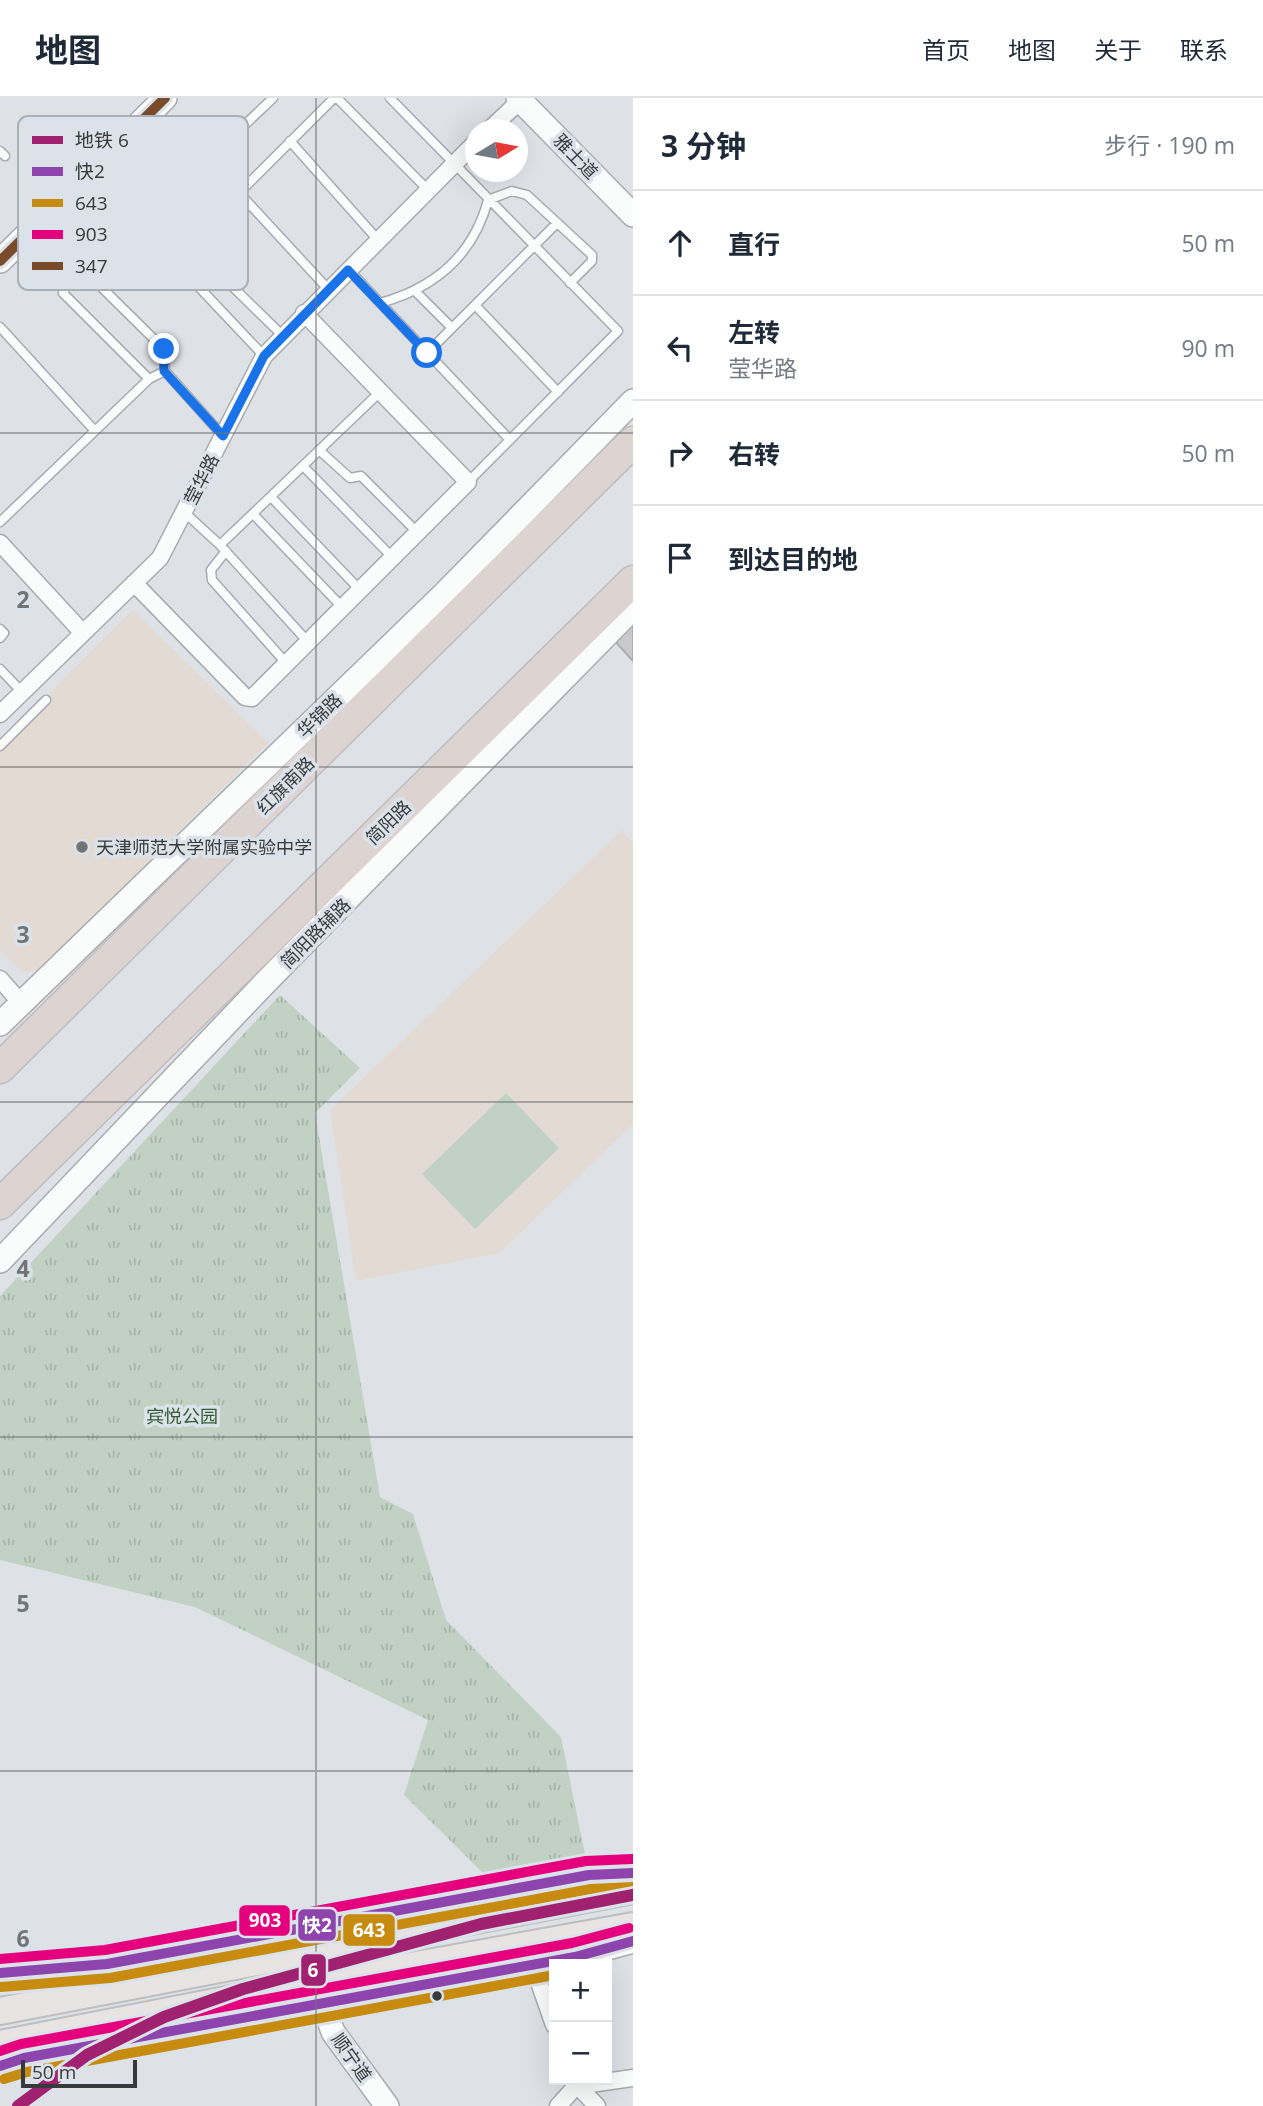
<!DOCTYPE html>
<html lang="zh">
<meta charset="utf-8">
<style>
body{margin:0;font-family:"Open Sans","Noto Sans SC",sans-serif;background:#f2f2f3;color:#1f2937}
.controls{position:absolute;right:21px;bottom:21px;display:grid;overflow:hidden;border-radius:0px;box-shadow:0 7px 28px #0002}
.controls button{width:63px;height:63px;display:grid;place-items:center;padding:0;border:0;border-bottom:2px solid #e0e1e3;background:#fff;color:#1f2937;font:35px sans-serif}
.compass{position:absolute;left:465px;top:21px;width:63px;height:63px;border-radius:50%;background:#fff;box-shadow:0 7px 28px #0002;rotate:80deg}
.scale{position:absolute;left:21px;bottom:18px;width:116px;box-sizing:border-box;padding-left:7px;border:4px solid #373a3c;border-top:0;font-size:19px;line-height:24px;white-space:nowrap;color:#373a3c;-webkit-text-stroke:5px #dbe2e9;paint-order:stroke}
.stop{position:absolute;width:21px;height:21px;margin:-16px;border:5px solid #1a73e8;border-radius:50%;background:#fff}
.stop.end{background:#1a73e8;border-color:#fff;box-shadow:0 2px 7px #0008}
.list{margin:0;padding:0;list-style:none}
h2{display:flex;justify-content:space-between;align-items:center;height:91px;margin:0;padding:0 28px;font-size:30px}
h2 small{font-size:23px;font-weight:400;color:#747a83}
.list li{display:grid;grid-template-columns:46px 1fr auto;gap:21px;align-items:center;box-sizing:border-box;height:105px;padding:0 28px;border-top:2px solid #e0e1e3}
.list b{display:block;font-size:26px;white-space:nowrap}
.list p{margin:0;font-size:23px;white-space:nowrap;color:#747a83}
.list em{font-size:23px;font-style:normal;color:#747a83}
.icon{flex:none;width:38px;height:38px;fill:none;stroke:currentColor;stroke-width:2;stroke-linecap:round;stroke-linejoin:round}
.map{position:relative;flex:none;width:633px;height:2008px;overflow:hidden}
header{display:flex;align-items:center;gap:42px;box-sizing:border-box;height:98px;padding:0 35px;background:#fff;border-bottom:2px solid #e0e1e3}
header strong{font-size:33px}
nav{display:flex;gap:38px;margin-inline-start:auto;font-size:24px}
main{display:flex}
aside{flex:1;background:#fff}
.map>svg:first-child{display:block}
</style>
<header>
<strong>地图</strong>
<nav><a>首页</a><a>地图</a><a>关于</a><a>联系</a></nav>
</header>
<main>
<div class="map">
<svg width="633" height="2008" viewBox="0 0 633 2008">
<defs>
<pattern id="park-tufts" width="24" height="20" patternUnits="userSpaceOnUse" patternTransform="scale(1.75)"><rect width="24" height="20" fill="#c1d2c4"/><path d="M3 7l-1-3M5 7V3M7 7l1-3M15 17l-1-3M17 17v-4M19 17l1-3" fill="none" stroke="#a6b5a9"/></pattern>
</defs>
<rect width="100%" height="100%" fill="#dee2e6"/>
<path fill="#e2dad3" d="M133 512 268 645 38 873 22 874 0 852V644Z
M622 732 633 745V1026L499 1155 356 1183 330 1012Z"/>
<path fill="url(#park-tufts)" d="M280 897 360 970 315 1015 380 1399 413 1416 446 1522 561 1639 587 1766 491 1783 404 1697 428 1622 195 1509 0 1462V1198Z"/>
<path fill="#c1d2c4" d="M506 995 559 1050 475 1131 422 1076Z"/>
<path fill="#cacacd" stroke="#adaeb1" stroke-width="2" d="M633 523V563L613 541Z"/>
<g fill="none" stroke-linecap="round" stroke-linejoin="round">
<g stroke="#a8aaad" stroke-width="11">
<path id="lane" d="M273 0 212 58 218 72 328 191
M337 0 428 92
M390 0 618 233 468 384
M290 43 378 142
M0 53 5 58
M92 76 264 258
M239 95 334 0
M125 112 139 97 284 239
M348 171 510 342
M415 193 452 230
M380 205C435 190 473 158 488 102L512 93 527 97 592 157V163L570 185
M475 207 558 294
M0 229 95 333
M427 255 557 125
M149 281 63 195 69 182 91 179 164 251 165 273
M319 352 350 380 361 378 418 435
M303 368 393 460
M271 399 360 492
M184 414 220 447 308 544
M253 416 343 510
M0 424 149 281 165 273 223 338
M220 447 380 294
M226 453 211 472 212 482 287 566
M0 531 4 535 0 540
M0 571 22 594
M0 648 46 602"/>
</g>
<g stroke="#a8aaad" stroke-width="19">
<path id="street" d="M489 32 523 0
M0 445 82 534
M134 485 245 599 252 600 468 384 304 215
M0 616 160 460 264 258 475 45
M0 881 21 905
M533 1867 554 1927
M574 1984 597 2008
M558 2008 576 1988 633 1980"/>
</g>
<g stroke="#a8aaad" stroke-width="26">
<path id="secondary" d="M518 0 633 117
M0 163 165 0
M0 926 444 496 633 303
M0 1163 264 886 633 510
M0 1875 107 1866 589 1777 633 1775
M323 1906 333 1934 387 2008
M0 1968 24 1960 575 1859 633 1843"/>
</g>
<g stroke="#bcbec0" stroke-width="30">
<path id="primary" d="M0 1913 633 1792
M0 1946 261 1895 633 1828"/>
</g>
<g stroke="#bcbec0" stroke-width="33">
<path id="highway" d="M0 970 633 344
M0 1106 633 483"/>
</g>
<use href="#lane" stroke="#fafbfb" stroke-width="8"/>
<use href="#street" stroke="#fafbfb" stroke-width="16"/>
<use href="#secondary" stroke="#fafbfb" stroke-width="23"/>
<use href="#primary" stroke="#e8e4e3" stroke-width="26"/>
<use href="#highway" stroke="#ddd4d2" stroke-width="30"/>
<g stroke="#dbe2e9" stroke-width="16">
<path id="bus-1" d="M0 1875 107 1866 589 1777 633 1775
M0 1968 24 1960 575 1859 633 1843"/>
</g>
<g stroke="#dbe2e9" stroke-width="16">
<path id="bus-2" d="M1 1889 110 1880 591 1791 633 1789
M4 1981 27 1974 554 1877"/>
</g>
<g stroke="#dbe2e9" stroke-width="16">
<path id="bus-3" d="M0 1861 105 1852 586 1763 632 1761
M0 1953 21 1946 572 1845 629 1830"/>
</g>
<g stroke="#dbe2e9" stroke-width="16">
<path id="bus-4" d="M0 163 165 0"/>
</g>
<use href="#bus-1" stroke="#8e44ad" stroke-width="10"/>
<use href="#bus-2" stroke="#c78b0f" stroke-width="10"/>
<use href="#bus-3" stroke="#e5007d" stroke-width="10"/>
<use href="#bus-4" stroke="#7a4b2a" stroke-width="10"/>
<g stroke="#dbe2e9" stroke-width="18">
<path id="metro-1" d="M18 2008 87 1957 164 1919 243 1891 481 1826 633 1797"/>
</g>
<use href="#metro-1" stroke="#9f216f" stroke-width="12"/>
</g>
<g fill="none" stroke-linecap="round" stroke-linejoin="round">
<path stroke="#1a73e8" stroke-width="9" d="M164 251V273L223 338 264 258 348 172 427 255"/>
</g>
<path fill="none" stroke="#717578" stroke-width="2" stroke-opacity="0.55" d="M316 0V2008M0 335H633M0 669H633M0 1004H633M0 1339H633M0 1673H633"/>
<circle fill="#717578" stroke="#dbe2e9" stroke-width="2.5" cx="82" cy="749" r="7"/>
<circle fill="#373a3c" stroke="#dbe2e9" stroke-width="2.5" cx="437" cy="1898" r="6"/>
<g text-anchor="middle" dominant-baseline="central" stroke-width="7" stroke-linejoin="round" paint-order="stroke">
<g font-size="18" fill="#373a3c" stroke="#dbe2e9">
<text transform="translate(576 58) rotate(46)">雅士道</text>
<text transform="translate(201 381) rotate(-63)">莹华路</text>
<text transform="translate(319 617) rotate(-44)">华锦路</text>
<text transform="translate(285 687) rotate(-45)">红旗南路</text>
<text transform="translate(388 724) rotate(-44)">简阳路</text>
<text transform="translate(315 835) rotate(-45)">简阳路辅路</text>
<text transform="translate(352 1959) rotate(55)">顺宁道</text>
</g>
<g font-size="18" fill="#373a3c" stroke="#dbe2e9" text-anchor="start">
<text x="96" y="749">天津师范大学附属实验中学</text>
</g>
<g font-size="18" fill="#315c34" stroke="#dbe2e9">
<text x="182" y="1318">宾悦公园</text>
</g>
</g>
<rect x="18" y="18" width="230" height="174" rx="10" fill="#dbe2e9" stroke="#aab0b5" stroke-width="2"/>
<rect x="32" y="38" width="31" height="8" fill="#9f216f"/>
<rect x="32" y="69" width="31" height="9" fill="#8e44ad"/>
<rect x="32" y="101" width="31" height="8" fill="#c78b0f"/>
<rect x="32" y="132" width="31" height="9" fill="#e5007d"/>
<rect x="32" y="164" width="31" height="8" fill="#7a4b2a"/>
<g font-size="19" fill="#373a3c">
<text x="75" y="49">地铁 6</text>
<text x="75" y="80">快2</text>
<text x="75" y="112">643</text>
<text x="75" y="143">903</text>
<text x="75" y="175">347</text>
</g>
<g font-size="23" text-anchor="middle" font-weight="bold" fill="#717578" stroke="#dbe2e9" stroke-width="7" stroke-linejoin="round" paint-order="stroke">
<text x="23" y="510">2</text>
<text x="23" y="845">3</text>
<text x="23" y="1179">4</text>
<text x="23" y="1514">5</text>
<text x="23" y="1849">6</text>
</g>
<g stroke="#dbe2e9" stroke-width="2.5">
<rect x="238" y="1806" width="53" height="33" rx="7" fill="#e5007d"/>
<rect x="297" y="1810" width="40" height="34" rx="7" fill="#8e44ad"/>
<rect x="342" y="1815" width="54" height="34" rx="7" fill="#c78b0f"/>
<rect x="300" y="1855" width="27" height="34" rx="7" fill="#9f216f"/>
</g>
<g font-size="19" text-anchor="middle" font-weight="bold" fill="#fff">
<text x="265" y="1829">903</text>
<text x="317" y="1834">快2</text>
<text x="369" y="1839">643</text>
<text x="313" y="1879">6</text>
</g>
</svg>
<div class="controls">
<button>+</button>
<button>−</button>
</div>
<svg class="compass" viewBox="-18 -18 36 36"><path d="M0-13l5 13h-10z" fill="#e53935"/><path d="M0 13l5-13h-10z" fill="#747a83"/></svg>
<div class="scale">50 m</div>
<div class="stop" style="left:427px;top:255px"></div>
<div class="stop end" style="left:164px;top:251px"></div>
</div>
<aside>
<h2>3 分钟<small>步行 · 190 m</small></h2>
<ul class="list">
<li><svg class="icon" aria-label="ahead" viewBox="0 0 24 24"><path d="M12 20V5M6 11l6-6 6 6"/></svg><div><b>直行</b></div><em>50 m</em></li>
<li><svg class="icon" aria-label="left" viewBox="0 0 24 24"><path d="M17 20v-9H6M10 6l-5 5 5 5"/></svg><div><b>左转</b><p>莹华路</p></div><em>90 m</em></li>
<li><svg class="icon" aria-label="right" viewBox="0 0 24 24"><path d="M7 20v-9h11M14 6l5 5-5 5"/></svg><div><b>右转</b></div><em>50 m</em></li>
<li><svg class="icon" aria-label="arrive" viewBox="0 0 24 24"><path d="M6 21V4h12l-3 4 3 4H6"/></svg><div><b>到达目的地</b></div></li>
</ul>
</aside>
</main>
